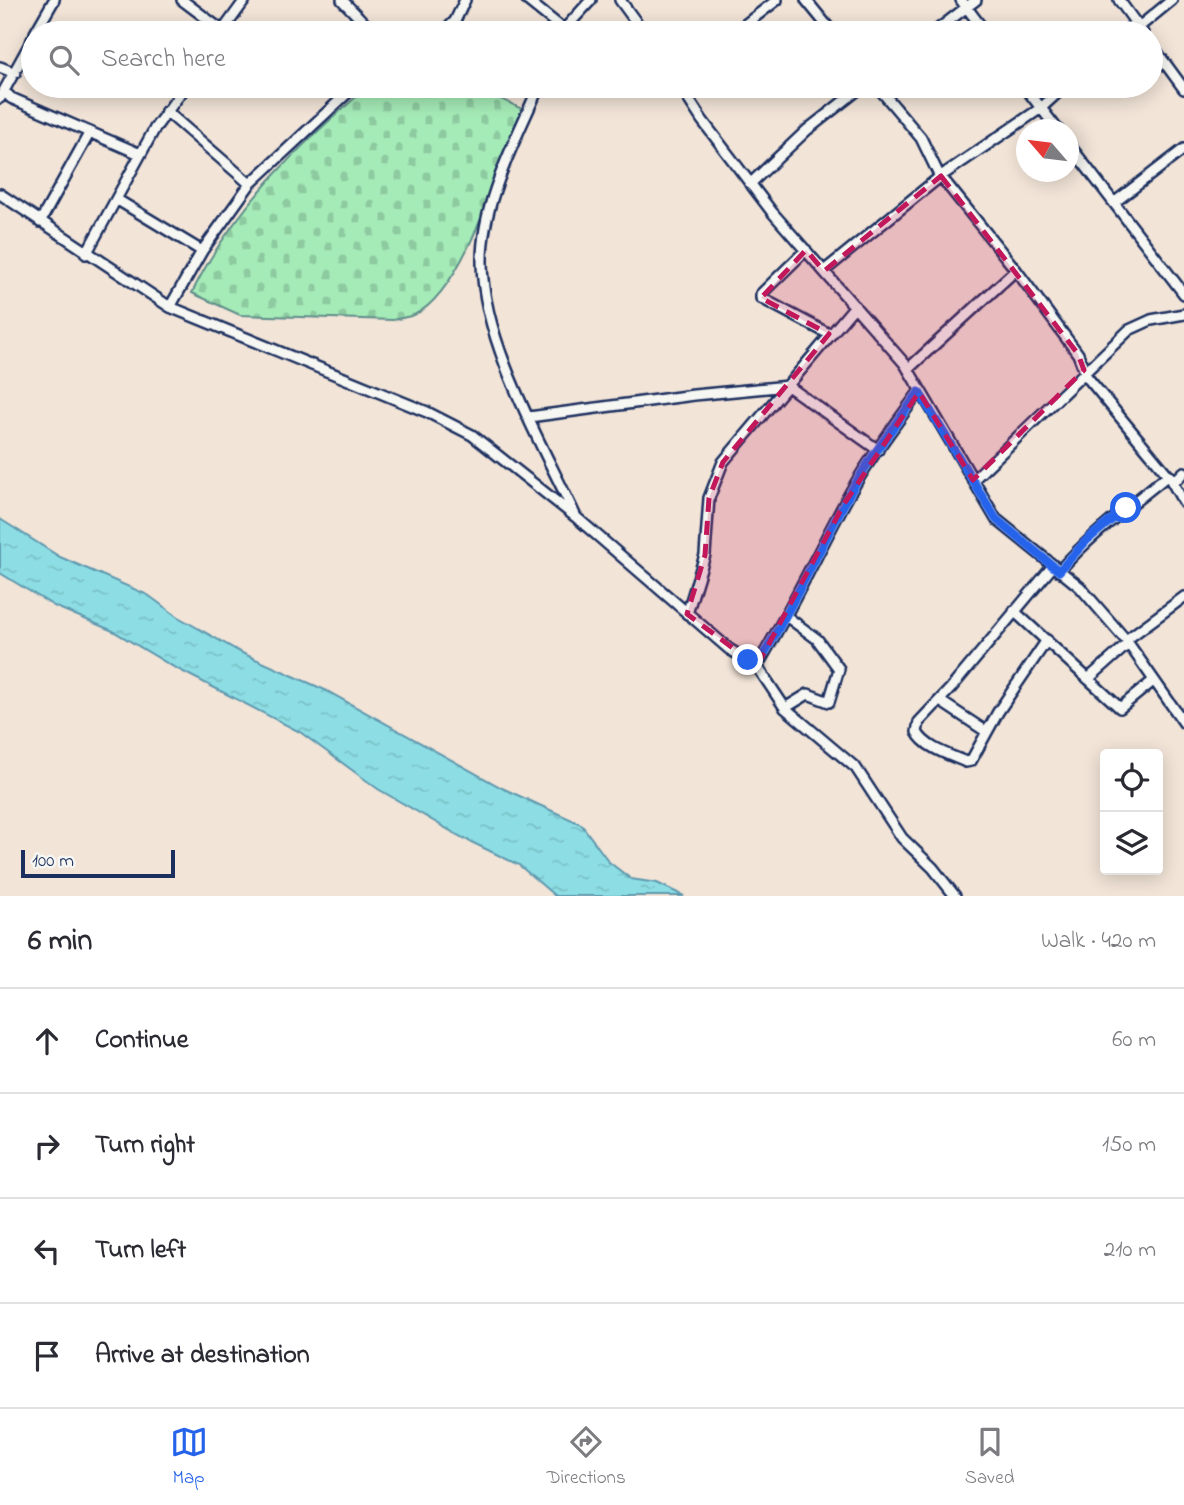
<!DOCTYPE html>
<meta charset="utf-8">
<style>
body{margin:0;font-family:"Indie Flower",sans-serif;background:#f7f7f7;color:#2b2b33}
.controls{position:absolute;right:21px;bottom:21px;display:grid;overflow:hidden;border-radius:7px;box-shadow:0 4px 18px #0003}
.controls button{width:63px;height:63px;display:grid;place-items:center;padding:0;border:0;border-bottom:2px solid #e1e1e2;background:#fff;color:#2b2b33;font:35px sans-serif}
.compass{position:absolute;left:1016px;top:119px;width:63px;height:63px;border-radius:50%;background:#fff;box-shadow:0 4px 18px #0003;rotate:298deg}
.scale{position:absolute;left:21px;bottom:18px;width:154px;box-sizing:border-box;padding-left:7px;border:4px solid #1b2f5e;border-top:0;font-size:19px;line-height:24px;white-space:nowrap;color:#1b2f5e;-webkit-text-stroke:5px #f6f6f2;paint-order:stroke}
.stop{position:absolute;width:21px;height:21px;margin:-16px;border:5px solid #2563eb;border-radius:50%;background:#fff}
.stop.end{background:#2563eb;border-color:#fff;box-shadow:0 2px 7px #0008}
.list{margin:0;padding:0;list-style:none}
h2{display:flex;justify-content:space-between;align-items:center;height:91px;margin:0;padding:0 28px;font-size:30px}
h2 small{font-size:23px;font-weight:400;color:#7c7c81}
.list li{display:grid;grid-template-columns:46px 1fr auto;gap:21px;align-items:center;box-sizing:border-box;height:105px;padding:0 28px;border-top:2px solid #e1e1e2}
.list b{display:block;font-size:26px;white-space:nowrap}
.list em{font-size:23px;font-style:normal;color:#7c7c81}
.icon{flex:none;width:38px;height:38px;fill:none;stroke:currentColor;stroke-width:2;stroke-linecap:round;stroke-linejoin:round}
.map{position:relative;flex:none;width:1184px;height:896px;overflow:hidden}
.search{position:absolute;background:#fff;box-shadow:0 4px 18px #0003;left:21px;right:21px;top:21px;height:77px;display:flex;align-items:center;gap:18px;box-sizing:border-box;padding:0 24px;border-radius:38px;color:#7c7c81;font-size:26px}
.sheet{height:511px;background:#fff}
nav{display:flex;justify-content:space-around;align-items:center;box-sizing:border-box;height:98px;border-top:2px solid #e1e1e2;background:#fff;font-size:19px;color:#7c7c81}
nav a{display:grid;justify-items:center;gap:4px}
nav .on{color:#2563eb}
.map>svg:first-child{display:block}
</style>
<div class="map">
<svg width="1184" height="896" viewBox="0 0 1184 896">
<defs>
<pattern id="cemetery-stones" width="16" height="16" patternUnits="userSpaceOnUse" patternTransform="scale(1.75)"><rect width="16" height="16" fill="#a5ebb7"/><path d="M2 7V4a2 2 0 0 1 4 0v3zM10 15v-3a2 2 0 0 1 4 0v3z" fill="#8dcaa0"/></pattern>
<pattern id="water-ripples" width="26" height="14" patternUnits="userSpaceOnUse" patternTransform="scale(1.75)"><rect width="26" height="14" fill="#8ddee4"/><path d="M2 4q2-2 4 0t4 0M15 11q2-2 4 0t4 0" fill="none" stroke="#79bfc6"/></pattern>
</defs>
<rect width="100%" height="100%" fill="#f2e4d7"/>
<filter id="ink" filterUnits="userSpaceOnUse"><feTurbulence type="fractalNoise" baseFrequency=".0143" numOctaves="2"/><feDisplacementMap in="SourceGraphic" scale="14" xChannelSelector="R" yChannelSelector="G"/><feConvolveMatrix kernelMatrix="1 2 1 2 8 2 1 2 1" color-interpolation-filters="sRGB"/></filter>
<g filter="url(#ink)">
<path fill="url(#cemetery-stones)" stroke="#608d8a" stroke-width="2" d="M369 86H474L522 109C501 162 465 291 414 315 408 317 400 318 393 320L240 315 192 293C231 211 300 144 369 86Z"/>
<path fill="url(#water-ripples)" stroke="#5f98ae" stroke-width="2" d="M0 519 60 557 148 595 178 617 242 653 325 690 502 788 581 824 609 862 631 879 657 883 684 896H555L519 865 463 838 378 789 300 732 172 666 113 631 54 606 0 573Z"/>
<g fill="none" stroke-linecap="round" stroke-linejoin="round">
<g stroke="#1b2f5e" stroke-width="14">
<path id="street" d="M182 0 223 31
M342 0 374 33
M527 0 568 33
M620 0 644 33
M806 0 833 33
M961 0 986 33
M1119 0 1143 33
M1139 27 1172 0
M35 33 54 0
M221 33 245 0
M443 33 455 21 465 0
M561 33 591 0
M734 33 777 0
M933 33 976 0
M1124 33 1136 22
M1151 44 1184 89
M0 67 15 73
M539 86C516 140 481 202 482 263 483 344 542 444 576 517
M680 86 702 120 772 212 905 364 996 519 1080 587 1126 640 1184 723
M877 86 921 138 938 173 1016 270 1078 354 1087 377 1168 475 1184 503
M1024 86 1058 130
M4 91 11 98 140 154
M0 98 33 38
M166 111 250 184
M1068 143 1184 294
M750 184 807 130 863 86
M0 194 170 307 427 412 472 435 577 518 729 649 757 666 785 708 856 768 902 838 933 868 955 896
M116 199 202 251
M1115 202 1184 149
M40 222 90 132
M806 250 761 294V298L829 334
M86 254 155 128 186 86
M824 271 941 176 1041 108 1065 86
M170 307 202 251 250 184 355 86
M908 369 1016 270
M529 417 694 395 788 386 878 450
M973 480 1129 330 1151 320 1184 314
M1059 571C1091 534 1130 506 1168 475L1176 480 1184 472
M1014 611 1120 708 1153 681
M687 614 705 555 709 498 723 462 855 306
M1047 640 998 712 971 761 966 762C950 755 925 748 917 732L919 722 951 688 1053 566
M1126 640 1184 597
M757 666C789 613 815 558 844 504 865 464 893 428 919 392
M1088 679 1128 644
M940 701 987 732
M785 708 808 694 829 702 839 669 817 639 786 616"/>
</g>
<use href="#street" stroke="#f6f6f2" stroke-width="9"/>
</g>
</g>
<g fill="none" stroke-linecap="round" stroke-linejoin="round" filter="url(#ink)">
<path stroke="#2563eb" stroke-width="9" d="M748 660 757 666C789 613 815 558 844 504 865 464 893 428 919 392L996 519 1059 571 1087 540 1126 508"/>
</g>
<path fill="#c2185b" fill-opacity="0.2" stroke="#c2185b" stroke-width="5" stroke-dasharray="14 9" stroke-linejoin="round" d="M941 176 1078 354 1084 370 973 480 919 392 844 504 757 666 687 614 705 555 709 498 723 462 829 334 761 298 806 250 824 271Z"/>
</svg>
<div class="controls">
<button><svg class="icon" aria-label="locate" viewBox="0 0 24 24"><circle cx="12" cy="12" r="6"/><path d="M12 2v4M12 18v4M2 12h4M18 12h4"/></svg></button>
<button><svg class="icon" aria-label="layers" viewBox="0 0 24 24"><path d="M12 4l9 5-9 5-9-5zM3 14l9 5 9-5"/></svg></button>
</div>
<svg class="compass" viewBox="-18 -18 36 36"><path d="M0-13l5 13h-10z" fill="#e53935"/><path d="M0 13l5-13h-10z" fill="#7c7c81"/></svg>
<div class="scale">100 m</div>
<div class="stop" style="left:1126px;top:508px"></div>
<div class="stop end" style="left:748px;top:660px"></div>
<div class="search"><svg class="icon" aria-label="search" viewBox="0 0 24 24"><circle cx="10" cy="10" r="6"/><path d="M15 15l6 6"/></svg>Search here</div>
</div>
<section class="sheet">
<h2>6 min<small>Walk · 420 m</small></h2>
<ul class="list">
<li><svg class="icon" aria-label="ahead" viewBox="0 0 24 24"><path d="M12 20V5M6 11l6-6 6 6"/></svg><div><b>Continue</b></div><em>60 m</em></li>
<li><svg class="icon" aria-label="right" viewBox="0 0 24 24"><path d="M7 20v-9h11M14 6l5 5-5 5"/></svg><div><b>Turn right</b></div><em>150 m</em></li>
<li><svg class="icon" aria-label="left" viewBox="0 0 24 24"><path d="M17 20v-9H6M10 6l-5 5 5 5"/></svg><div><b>Turn left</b></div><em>210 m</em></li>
<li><svg class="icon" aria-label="arrive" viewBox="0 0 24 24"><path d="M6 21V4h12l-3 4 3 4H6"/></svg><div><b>Arrive at destination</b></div></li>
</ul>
</section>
<nav>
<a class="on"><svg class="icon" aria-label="map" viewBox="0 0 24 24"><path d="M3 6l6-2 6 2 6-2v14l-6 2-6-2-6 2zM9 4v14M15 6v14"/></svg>Map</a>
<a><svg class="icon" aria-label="directions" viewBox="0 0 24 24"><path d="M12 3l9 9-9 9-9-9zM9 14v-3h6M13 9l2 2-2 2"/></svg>Directions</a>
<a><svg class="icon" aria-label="saved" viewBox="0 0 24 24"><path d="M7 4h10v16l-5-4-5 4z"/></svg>Saved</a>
</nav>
